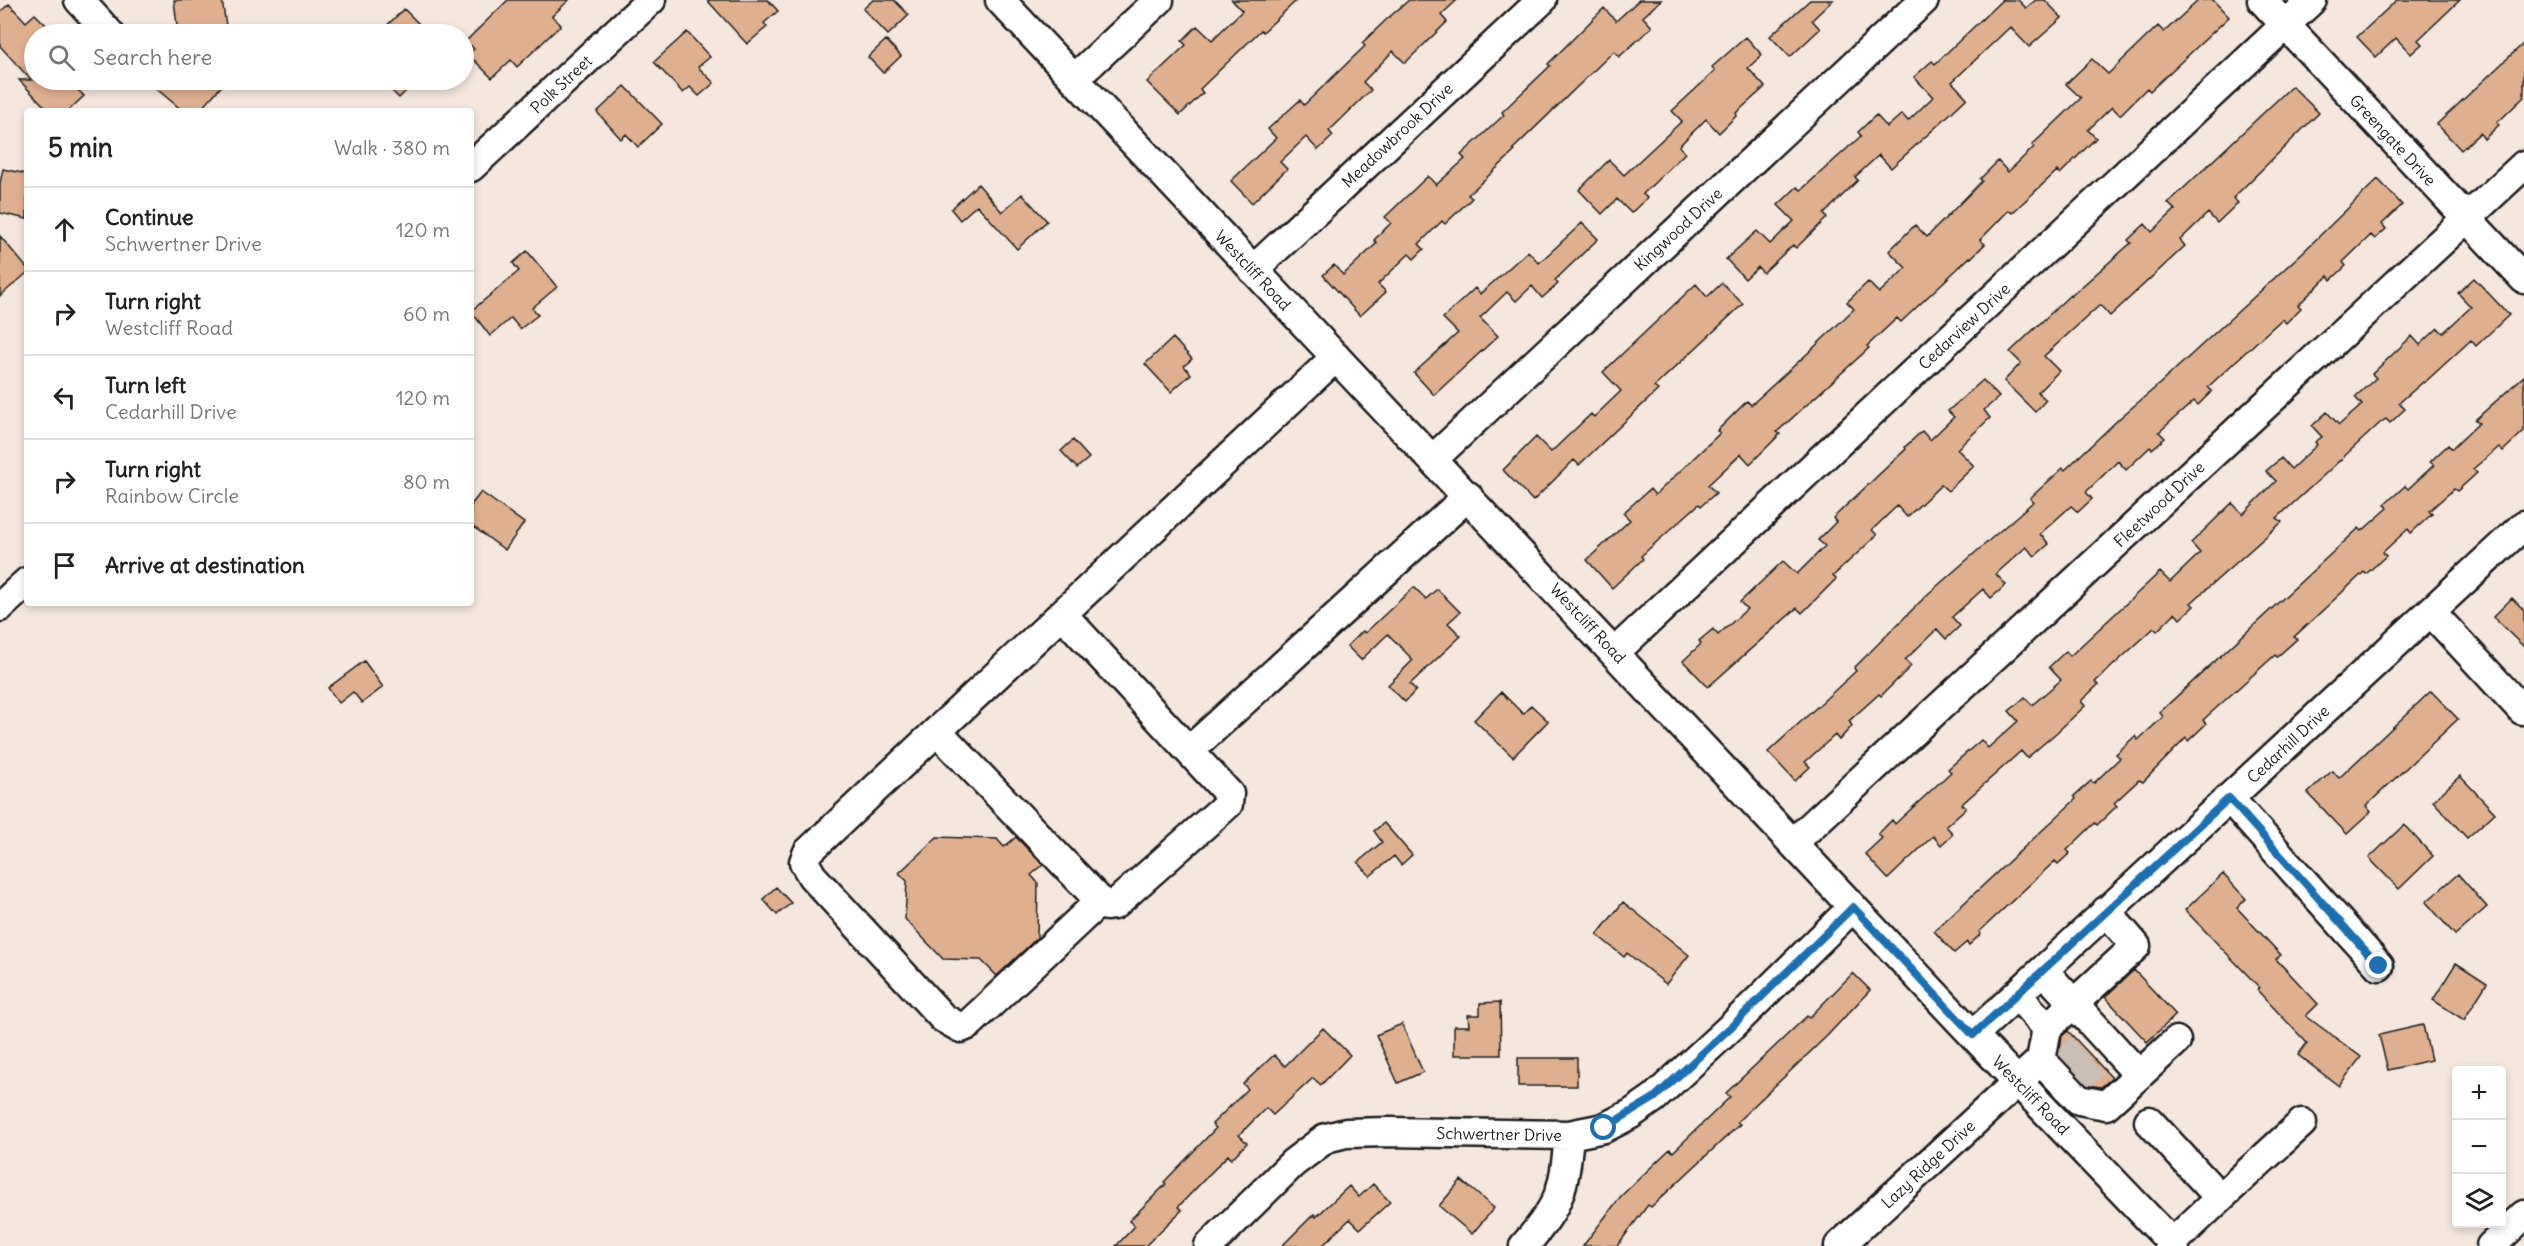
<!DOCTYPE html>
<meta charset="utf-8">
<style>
body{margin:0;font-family:Delius,sans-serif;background:#f2f2f2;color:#222}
.controls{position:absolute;right:18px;bottom:18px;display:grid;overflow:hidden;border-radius:6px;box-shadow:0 3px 9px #0003}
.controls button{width:54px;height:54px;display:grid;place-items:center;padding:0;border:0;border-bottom:2px solid #e0e0e0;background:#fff;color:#222;font:30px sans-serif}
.stop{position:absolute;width:18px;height:18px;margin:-14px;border:4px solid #1f6fb2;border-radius:50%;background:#fff}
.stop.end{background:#1f6fb2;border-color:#fff;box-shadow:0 2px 6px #0008}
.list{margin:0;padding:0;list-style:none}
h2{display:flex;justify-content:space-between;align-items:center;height:78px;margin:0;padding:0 24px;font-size:26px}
h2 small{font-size:20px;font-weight:400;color:#767676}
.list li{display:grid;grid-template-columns:39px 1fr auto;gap:18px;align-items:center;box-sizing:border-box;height:84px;padding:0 24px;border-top:2px solid #e0e0e0}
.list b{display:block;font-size:22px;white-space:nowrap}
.list p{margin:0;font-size:20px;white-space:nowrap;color:#767676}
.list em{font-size:20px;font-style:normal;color:#767676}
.icon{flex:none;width:33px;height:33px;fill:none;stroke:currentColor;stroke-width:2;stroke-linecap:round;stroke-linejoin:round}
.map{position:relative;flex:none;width:2524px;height:1246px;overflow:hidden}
.search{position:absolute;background:#fff;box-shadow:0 3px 9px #0003;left:24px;top:24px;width:450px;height:66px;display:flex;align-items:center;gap:15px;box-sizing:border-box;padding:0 21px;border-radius:33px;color:#767676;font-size:22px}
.panel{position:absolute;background:#fff;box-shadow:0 3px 9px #0003;left:24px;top:108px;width:450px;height:498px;border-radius:6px}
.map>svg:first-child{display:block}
</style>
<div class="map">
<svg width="2524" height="1246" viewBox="0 0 2524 1246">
<rect width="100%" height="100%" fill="#f5e7de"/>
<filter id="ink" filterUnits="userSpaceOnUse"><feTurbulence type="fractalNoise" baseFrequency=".0167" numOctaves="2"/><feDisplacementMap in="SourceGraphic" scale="12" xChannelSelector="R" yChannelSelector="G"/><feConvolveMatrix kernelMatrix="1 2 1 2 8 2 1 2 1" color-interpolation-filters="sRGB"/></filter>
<g filter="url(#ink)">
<path fill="#dfb090" stroke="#1c1c1c" stroke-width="1.5" d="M174 0H222L227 32 178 34Z
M508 0H569L552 16 561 25 517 67 511 60 492 78 468 54 474 49 466 41Z
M707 0H768L778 11 764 23 767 27 747 44Z
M873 0H894L909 15 888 35 863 9Z
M1232 0H1297L1263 32 1261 30 1200 89 1203 93 1180 115 1147 82 1186 45 1182 41 1197 26 1212 40 1242 11Z
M1409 0H1457L1441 15 1447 22 1405 63 1393 51 1363 82 1371 90 1329 131 1333 136 1318 150 1306 137 1280 162 1287 169 1252 203 1231 181 1276 138 1268 129 1300 100 1304 105 1365 46 1362 43 1387 19Z
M1639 0H1661L1643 17 1652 27 1619 57 1614 51 1513 149 1515 151 1468 195 1472 198 1445 224 1442 221 1419 244 1424 249 1414 259 1409 254 1378 284 1386 292 1360 316 1323 275 1334 265 1343 275 1377 243 1374 240 1391 223 1385 217 1428 176 1436 185 1465 159 1461 155 1504 115 1502 112 1550 66 1548 64 1604 8 1616 21Z
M1810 0H1833L1812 20 1820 29 1790 57 1770 36Z
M2002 0H2018L2026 8 2036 0H2045L2062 18 2029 47 2010 27 1952 82 1967 98 1936 127 1891 168 1879 155 1855 177 1858 180 1824 214 1827 218 1796 248 1793 245 1763 273 1758 267 1745 279 1726 259 1757 231 1770 244 1794 221 1778 205 1797 187 1801 190 1861 136 1858 132 1876 115 1887 127 1902 114 1908 121 1933 97 1914 77 1932 61 1935 64Z
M2199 0H2213L2229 17 2150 91 2147 88 2120 115 2112 107 2088 130 2096 138 2060 174 2057 171 2012 213 2009 210 1980 240 1985 244 1971 258 1970 257 1901 322 1897 318 1867 346 1869 348 1777 432 1780 434 1750 464 1741 454 1708 485 1716 493 1701 506 1699 504 1641 556 1643 559 1612 588 1587 560 1630 520 1623 513 1650 489 1655 495 1720 433 1717 431 1747 401 1751 405 1808 353 1854 309 1847 302 1868 282 1879 293 1906 268 1889 251 1915 225 1927 237 1982 181 1980 179 1998 161 2008 172 2034 147 2032 145 2081 98 2066 84 2092 59 2108 74 2158 26 2164 32Z
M2397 0H2460L2418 40 2422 44 2411 54 2396 38 2376 57 2357 37Z
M9 4 26 22 35 14 48 27 41 34H34V80H68L84 96 68 111H49L19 80H31L0 46V12Z
M404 9 429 34H378Z
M687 32 710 57 698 67 714 83 699 96 690 87 683 93 654 62Z
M1746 37 1762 55 1748 68 1765 87 1736 113 1737 115 1719 133 1706 119 1679 146 1685 153 1643 194 1647 198 1631 213 1617 199 1602 214 1579 190 1609 160 1624 175 1682 121 1672 111 1715 71 1712 67Z
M886 40 901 56 883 73 868 57Z
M2524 43V97L2497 123 2499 125 2484 139 2480 133 2461 150 2437 124Z
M146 80H227L199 111H183Z
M381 80H417L399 98Z
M625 86 662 124 638 147 626 134 621 139 597 112Z
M2292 86 2319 113 2233 198 2238 203 2217 223 2208 213 2180 240 2185 246 2110 316 2100 305 2044 356 2059 371 2038 392 2046 400 2035 412 2004 381 2021 363 2010 352 2070 295 2071 296 2131 243 2128 240 2145 224 2152 232 2175 210 2168 203Z
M3 169 27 174V219L0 213V183Z
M2378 179 2402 205 2382 224 2386 229 2375 239 2371 235 2343 262 2346 266 2331 280 2328 276 2298 305 2301 308 2286 323 2282 319 2238 359 2208 387 2212 391 2198 405 2194 401 2159 432 2165 438 2152 449 2150 447 2126 470 2118 461 2086 492 2092 499 2078 512 2071 506 2040 534 2049 544 2035 556 2026 547 1996 574 2006 585 1991 598 1983 589 1952 617 1960 626 1946 639 1937 629 1905 660 1911 666 1881 696 1879 694 1849 721 1852 726 1839 740 1835 735 1805 762 1810 767 1795 781 1768 752 1856 671 1854 668 1928 594 2033 502 2030 498 2063 468 2065 470 2122 416 2155 388 2304 251Z
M978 184 1002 212 1022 194 1047 221 1017 249 977 205 960 220 951 209Z
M1582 223 1598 239 1555 280 1558 284 1542 298 1532 286 1516 301 1507 292 1480 318 1498 336 1434 395 1414 373 1458 333 1443 318 1475 288 1480 294 1528 251 1539 263Z
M0 236 27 268V273L0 296Z
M527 251 557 287 532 308 538 315 520 329 511 318 490 336 471 311 519 271 513 263Z
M2474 278 2509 315 2476 346 2471 340 2424 383 2423 382 2399 403 2405 409 2390 423 2386 419 2380 423 2323 476 2277 518 2282 522 2191 603 2194 606 2180 619 2175 613 2157 631 2154 628 2095 682 2098 685 2081 701 2085 706 2056 733 2027 758 2021 751 1962 804 1966 808 1946 826 1953 834 1941 845 1933 836 1888 879 1865 854 1882 838 1878 834 1892 820 1895 824 1951 772 1948 769 1981 740 1988 748 2018 721 2009 711 2025 697 2032 705 2061 680 2049 667 2066 651 2070 656 2160 572 2170 582 2200 553 2191 543 2232 503 2243 514 2276 481 2266 471 2281 458 2291 469 2317 445 2315 442 2322 437 2312 426 2327 412 2339 425 2362 405 2355 397 2376 378 2372 374 2412 336 2420 345 2438 328 2443 333 2471 307 2458 293Z
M1722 283 1743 304 1654 387 1658 390 1579 465 1574 460 1533 501 1503 470 1536 437 1551 452 1591 414 1594 417 1621 391 1603 372 1696 284 1707 297Z
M1173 338 1192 359 1184 366 1191 374 1171 392 1145 364Z
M2524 376V431L2503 451 2499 447 2473 469 2477 473 2457 491 2454 489 2429 511 2432 514 2411 533 2408 529 2383 552 2386 556 2366 574 2364 572 2294 637 2297 639 2277 657 2275 655 2203 720 2206 724 2188 741 2186 738 2143 782 2139 780 2114 803 2117 806 2097 825 2095 823 2067 850 2070 853 2058 864 2055 861 1979 932 1981 934 1969 945 1967 942 1954 953 1934 931 2076 799 2074 796 2091 781 2094 783 2120 758 2116 754 2135 736 2138 740 2163 717 2160 712 2359 528 2362 531 2388 508 2385 504 2405 486 2408 489 2434 465 2430 462 2448 445 2452 449 2479 423 2475 420Z
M1983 380 1999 397 1984 410 1990 418 1957 449 1974 466 1948 491 1941 485 1907 517 1897 506 1872 530 1877 535 1833 576 1836 579 1802 613 1797 608 1708 687 1683 661 1701 644 1699 641 1713 629 1718 635 1747 609 1740 602 1783 561 1797 574 1825 546 1818 540 1836 522 1833 518 1906 449 1905 447 1922 431 1930 440 1954 417 1948 411Z
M1073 440 1089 458 1077 468 1061 451Z
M481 492 524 523 505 550 471 525V505Z
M1414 587 1426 599 1437 589 1460 612 1448 623 1461 636 1410 684 1416 690 1405 702 1388 685 1413 660 1388 634 1361 660 1347 646 1363 631 1365 633Z
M2512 598 2524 610V647L2493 617Z
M364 661 383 687 362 703 353 692 339 703 328 688Z
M2431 691 2458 719 2366 806 2371 812 2347 834 2308 793 2332 771 2339 778Z
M1501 692 1523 714 1531 705 1548 721 1513 757 1474 720Z
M2460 776 2495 813 2467 838 2433 801Z
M1384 823 1412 855 1401 865 1394 856 1370 876 1358 862 1382 842 1374 831Z
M2404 825 2433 856 2399 889 2369 858Z
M937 837 997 839 1004 847 1016 837 1043 865 1031 875 1038 883 1037 938 997 976 981 960 943 959 905 919 907 881 899 873Z
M2223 874 2246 899 2237 908 2281 955 2276 959 2318 1004 2306 1016 2361 1057 2339 1086 2298 1055 2307 1043 2257 990 2259 987 2185 910Z
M2458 874 2487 907 2455 935 2426 902Z
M776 887 791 903 777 915 763 899Z
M1623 902 1689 955 1666 984 1627 953 1624 957 1597 935Z
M2456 963 2487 983 2464 1020 2433 1000Z
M2134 970 2176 1015 2147 1042 2105 997Z
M1853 973 1870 990 1827 1036 1737 1122 1740 1124 1651 1207 1648 1205 1617 1246H1583L1621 1196 1670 1149 1673 1152 1730 1097 1726 1093 1807 1016 1809 1018Z
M1500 1002 1501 1055H1454V1026H1469L1468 1015H1480V1003Z
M1402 1024 1423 1072 1398 1083 1376 1035Z
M2423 1025 2431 1060 2388 1070 2379 1035Z
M1323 1028 1350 1055 1321 1085 1313 1078 1273 1115 1266 1108 1239 1135 1247 1143 1231 1159 1228 1155 1178 1207 1182 1210 1145 1246H1116L1135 1226 1129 1221 1166 1184 1164 1182 1216 1128 1212 1124 1248 1089 1243 1084 1274 1055 1285 1066Z
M2068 1031 2112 1078 2101 1087 2087 1085 2059 1055 2062 1036Z
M1518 1058H1577V1086H1518Z
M1461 1180 1494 1208 1472 1234 1439 1206Z
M1373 1184 1390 1202 1360 1229 1350 1219 1322 1246H1282L1314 1214 1316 1217 1349 1186 1359 1197Z"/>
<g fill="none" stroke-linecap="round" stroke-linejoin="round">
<path stroke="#cabeb7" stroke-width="28" stroke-dasharray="28 14" stroke-linecap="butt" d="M2065 1062 2080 1048
M2080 1078 2094 1064"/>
<g stroke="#1c1c1c" stroke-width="33">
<path id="minor" d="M79 0 110 34
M1000 0 1973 1035 2175 1246
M2262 0 2524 279
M1074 79 1159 0
M471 167 651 0
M1253 270 1542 0
M1433 459 1924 0
M0 607 27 582
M2431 612 2522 710
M1062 614 1189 751 1468 496
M1615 652 2312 0
M937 731 1100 901 1107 906 1114 905 1228 804 1229 794 1189 751
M2229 798 2379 966
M1794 842 2524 165
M1100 901 968 1025 961 1028 943 1018 812 876 804 862 808 852 1336 357
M2043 970 2139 1075 2176 1041
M2017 995 2047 1028 2136 946 2106 911
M1973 1035 2524 525
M2041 1060 2079 1100 2106 1105 2139 1075
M2149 1121 2220 1198 2169 1246
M2220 1198 2302 1123
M1209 1246 1293 1163 1326 1138 1346 1133 1389 1132 1569 1135 1604 1128 1631 1114 1654 1098 1732 1026 1853 907
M1524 1246C1561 1204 1564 1190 1569 1135
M1839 1246 2041 1060 2047 1028
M2491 1246 2524 1215"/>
</g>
<use href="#minor" stroke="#fff" stroke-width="28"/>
</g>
</g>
<g fill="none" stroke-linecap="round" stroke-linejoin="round" filter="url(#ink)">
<path stroke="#1f6fb2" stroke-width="8" d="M1604 1128 1654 1098 1732 1026 1853 907 1973 1035 2229 798 2379 966"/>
</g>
<g text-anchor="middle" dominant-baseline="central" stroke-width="4.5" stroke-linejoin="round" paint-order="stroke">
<g font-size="16" fill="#1c1c1c" stroke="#fff">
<text transform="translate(561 84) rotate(-43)">Polk Street</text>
<text transform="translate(1397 135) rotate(-43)">Meadowbrook Drive</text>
<text transform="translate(2393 140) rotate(47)">Greengate Drive</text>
<text transform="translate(1678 229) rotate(-43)">Kingwood Drive</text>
<text transform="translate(1253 270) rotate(47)">Westcliff Road</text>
<text transform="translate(1964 326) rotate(-43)">Cedarview Drive</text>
<text transform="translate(2159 504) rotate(-43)">Fleetwood Drive</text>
<text transform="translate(1588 623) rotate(47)">Westcliff Road</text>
<text transform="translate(2288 744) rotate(-43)">Cedarhill Drive</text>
<text transform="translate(2031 1095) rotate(46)">Westcliff Road</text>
<text transform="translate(1499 1134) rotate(1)">Schwertner Drive</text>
<text transform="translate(1928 1164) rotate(-43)">Lazy Ridge Drive</text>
</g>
</g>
</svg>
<div class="controls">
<button>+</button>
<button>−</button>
<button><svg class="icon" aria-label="layers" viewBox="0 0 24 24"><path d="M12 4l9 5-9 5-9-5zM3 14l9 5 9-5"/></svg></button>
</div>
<div class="stop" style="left:1604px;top:1128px"></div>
<div class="stop end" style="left:2379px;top:966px"></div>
<div class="search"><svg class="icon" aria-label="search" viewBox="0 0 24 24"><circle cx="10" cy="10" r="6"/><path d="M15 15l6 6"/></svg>Search here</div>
<section class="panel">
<h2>5 min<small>Walk · 380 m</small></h2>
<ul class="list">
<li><svg class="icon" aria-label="ahead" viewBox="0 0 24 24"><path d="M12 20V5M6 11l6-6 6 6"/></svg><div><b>Continue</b><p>Schwertner Drive</p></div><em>120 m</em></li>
<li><svg class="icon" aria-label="right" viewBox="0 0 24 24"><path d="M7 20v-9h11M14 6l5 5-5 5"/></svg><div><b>Turn right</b><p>Westcliff Road</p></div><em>60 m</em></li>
<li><svg class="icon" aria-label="left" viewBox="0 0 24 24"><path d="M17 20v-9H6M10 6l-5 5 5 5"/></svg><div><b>Turn left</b><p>Cedarhill Drive</p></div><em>120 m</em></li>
<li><svg class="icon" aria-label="right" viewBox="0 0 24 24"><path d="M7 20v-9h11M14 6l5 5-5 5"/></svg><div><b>Turn right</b><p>Rainbow Circle</p></div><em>80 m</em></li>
<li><svg class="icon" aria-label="arrive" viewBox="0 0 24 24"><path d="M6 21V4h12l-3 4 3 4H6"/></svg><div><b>Arrive at destination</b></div></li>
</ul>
</section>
</div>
